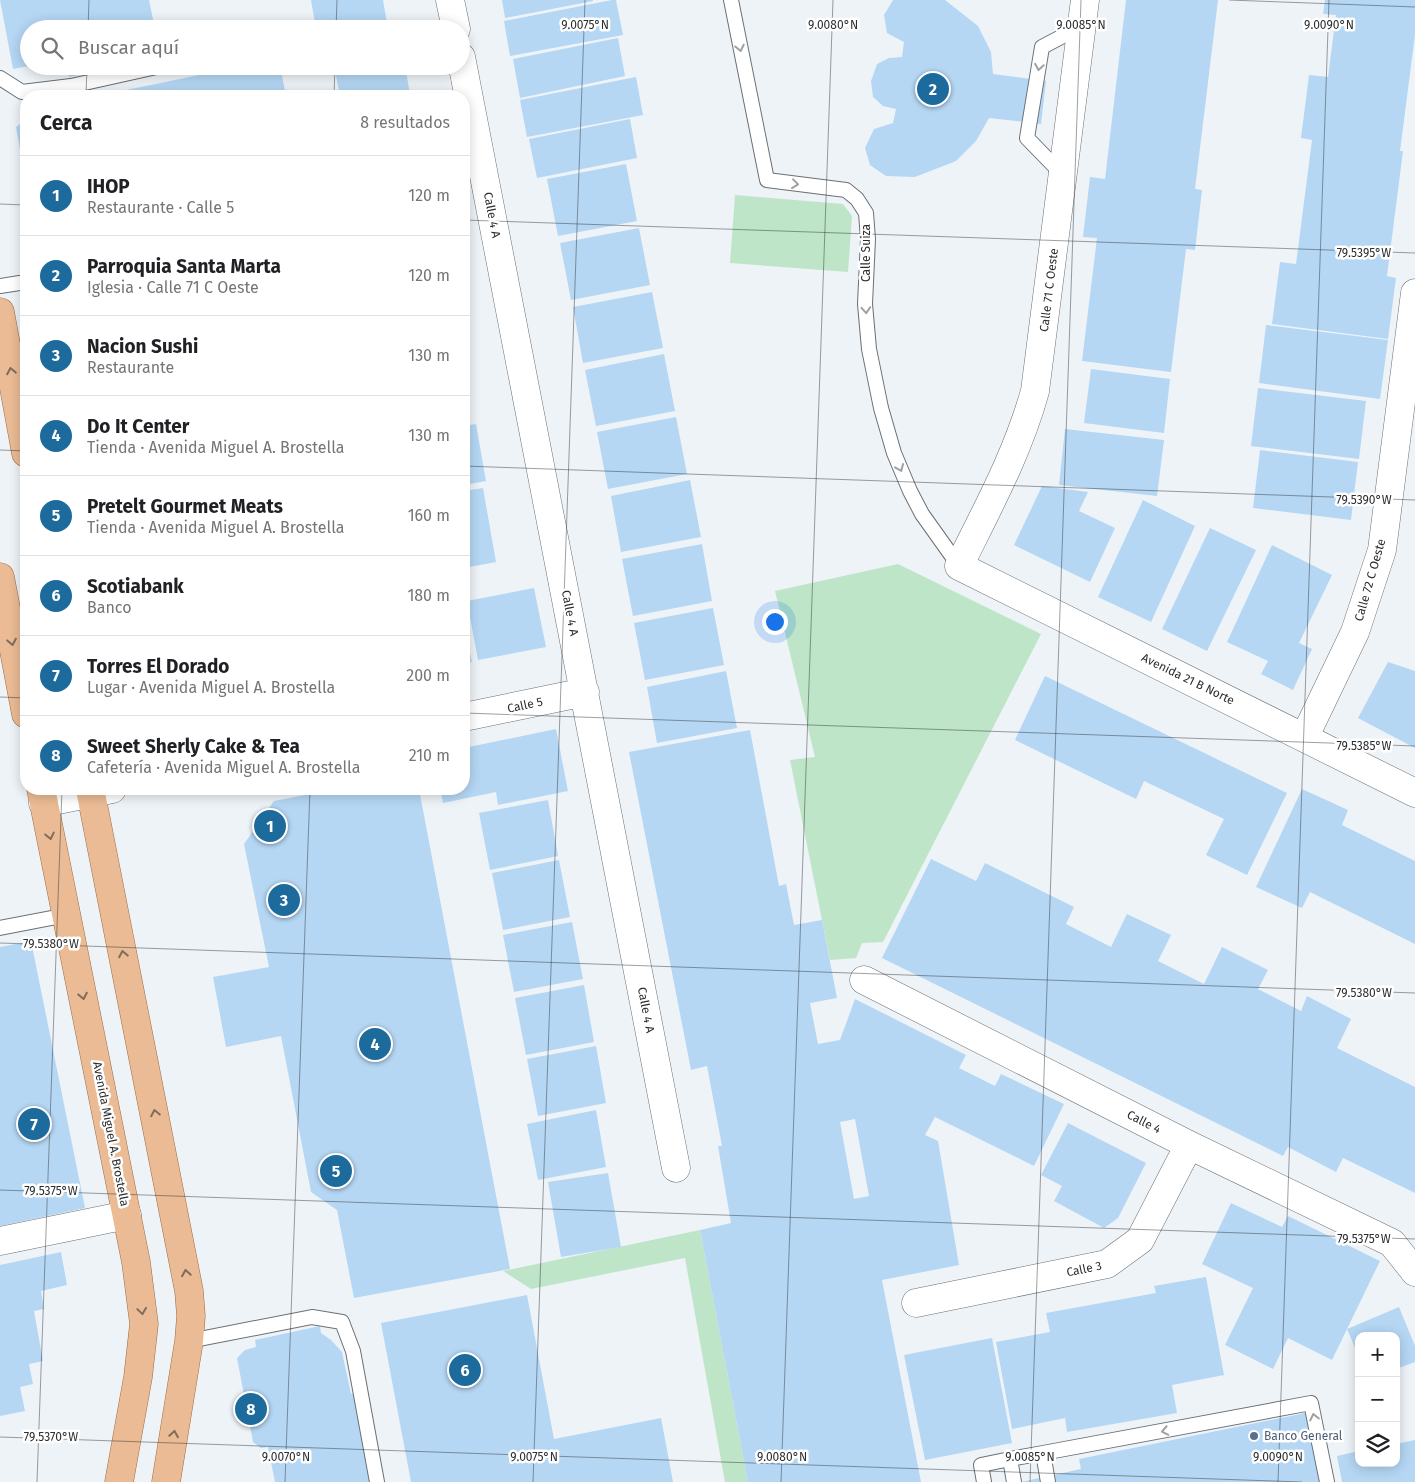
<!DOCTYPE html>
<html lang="es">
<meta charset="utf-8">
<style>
body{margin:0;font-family:"Fira Sans",sans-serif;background:#f2f2f2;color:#202124}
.controls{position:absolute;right:15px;bottom:15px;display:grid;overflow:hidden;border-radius:10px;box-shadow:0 2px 12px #0003}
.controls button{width:45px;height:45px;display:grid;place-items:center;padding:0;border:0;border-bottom:1px solid #e0e0e0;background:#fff;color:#202124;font:25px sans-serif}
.you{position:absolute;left:774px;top:621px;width:18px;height:18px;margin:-12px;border:4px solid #fff;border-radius:50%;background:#1a73e8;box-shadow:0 0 0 8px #1a73e833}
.badge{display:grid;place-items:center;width:32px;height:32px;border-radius:50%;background:#1d6b9d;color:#fff;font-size:16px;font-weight:700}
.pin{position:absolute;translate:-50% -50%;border:2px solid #fff;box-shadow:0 1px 5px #0006}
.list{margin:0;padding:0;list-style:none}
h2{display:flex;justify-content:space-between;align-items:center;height:65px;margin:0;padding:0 20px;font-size:21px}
h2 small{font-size:16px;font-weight:400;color:#757577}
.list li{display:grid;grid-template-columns:32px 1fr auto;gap:15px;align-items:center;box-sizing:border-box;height:80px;padding:0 20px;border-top:1px solid #e0e0e0}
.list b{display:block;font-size:19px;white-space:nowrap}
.list p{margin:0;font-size:16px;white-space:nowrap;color:#757577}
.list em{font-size:16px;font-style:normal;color:#757577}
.icon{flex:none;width:28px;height:28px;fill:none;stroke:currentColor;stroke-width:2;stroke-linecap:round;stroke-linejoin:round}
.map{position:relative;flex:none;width:1415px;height:1482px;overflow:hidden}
.search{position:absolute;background:#fff;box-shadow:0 2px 12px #0003;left:20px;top:20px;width:450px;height:55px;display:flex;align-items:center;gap:12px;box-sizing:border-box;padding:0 18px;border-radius:28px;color:#757577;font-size:19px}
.panel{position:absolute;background:#fff;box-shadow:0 2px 12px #0003;left:20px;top:90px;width:450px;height:705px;border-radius:20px}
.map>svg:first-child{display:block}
</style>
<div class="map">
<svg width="1415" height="1482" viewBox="0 0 1415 1482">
<rect width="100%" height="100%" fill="#eef3f8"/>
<path fill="#bfe5c8" d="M735 195 843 204 852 216 848 272 730 263Z
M898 564 1041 634 883 942 862 943 856 958 830 960 790 760 815 757 775 591Z
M700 1230 748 1482H725L685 1258 531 1289 503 1271Z"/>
<path fill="#b5d7f4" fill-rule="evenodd" d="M0 0H149L155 29H29V66L13 69Z
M311 0H383L388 29H316Z
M502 0H593V1L505 18Z
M612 0H616L623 35 510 56 504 21Z
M893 0H945L978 26 991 52 993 74 1046 81 1041 124 989 118 976 141 956 161 915 177 886 176 870 165 865 148 874 129 893 123 896 109 883 106 873 97 871 81 877 64 889 58 902 57 904 42 887 33 884 15Z
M1126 0H1218L1195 189 1202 190 1195 250 1186 249 1171 372 1082 361 1097 238 1083 237 1090 177 1105 179Z
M1325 0H1415V35L1400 151H1403L1387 276 1396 278 1388 339 1272 324 1280 262 1296 264 1312 140 1301 138 1309 75 1328 77 1336 15 1323 14Z
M618 38 625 76 520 98 513 59Z
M66 66H117V67L69 77Z
M243 66H280L286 96H97Z
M334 66H405L410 94 399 96H340Z
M636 77 643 115 527 137 520 100Z
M630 119 637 158 537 178 529 139Z
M26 120V178H25L16 127Z
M626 164 637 221 558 236 547 179Z
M639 228 650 285 571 300 560 243Z
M652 292 663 348 583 363 573 307Z
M1266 325 1388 340 1380 399 1259 383Z
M664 354 675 411 596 426 585 370Z
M1091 369 1170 379 1164 433 1084 423Z
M1258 388 1366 401 1359 459 1251 446Z
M464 402 468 421H464Z
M676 417 687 474 608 489 597 432Z
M476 424 486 481 464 485V426Z
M1065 429 1164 440 1157 496 1059 485Z
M1260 450 1358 462 1351 520 1253 508Z
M690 480 701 537 621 552 611 496Z
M1042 486 1088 492 1079 511 1115 528 1090 582 1014 545Z
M483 488 496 562 464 568V491Z
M1143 500 1195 526 1151 622 1098 597Z
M1210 528 1256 550 1207 651 1162 629Z
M702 544 712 601 633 616 622 559Z
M1272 545 1332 575 1299 643 1312 649 1293 690 1261 674 1268 661 1227 642Z
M534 588 546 647 478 660 467 601Z
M713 608 724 665 645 680 634 623Z
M464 625 472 662 464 663Z
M1388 662 1415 671V748L1358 718Z
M726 671 737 728 657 743 647 687Z
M1045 676 1287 793 1247 875 1206 855 1224 819 1144 781 1136 799 1015 740Z
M556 729 568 791 498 805 496 792 443 803 440 789H464V748Z
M750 730 779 886 786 884 794 925 822 920 837 998 810 1003 818 1044 840 1040 855 999 966 1055 959 1068 995 1086 1001 1074 1064 1104 1034 1166 935 1117 925 1135 938 1141 959 1265 882 1280 921 1482H748L700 1230 731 1223 718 1146H722L707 1066 691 1070 629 752ZM855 1119 869 1196 854 1199 840 1122Z
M335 789H419L510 1269 354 1298 337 1210 311 1192 281 1036 226 1047 213 977 269 967 244 844 274 801Z
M1302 789 1348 810 1342 825 1415 861V944L1310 892 1302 908 1256 887Z
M548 800 558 856 490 870 479 813Z
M931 859 976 881 985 863 1074 907 1066 924 1111 947 1127 914 1171 935 1158 961 1204 984 1222 947 1268 970 1258 989 1301 1011 1307 996 1351 1019 1337 1048 1415 1087V1193L1343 1158 1336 1172 1288 1147 1283 1156 882 958Z
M559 860 570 917 503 930 492 873Z
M572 922 583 979 514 992 503 935Z
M31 941 85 1208 0 1226V947Z
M584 985 594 1042 526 1055 515 998Z
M596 1046 606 1103 538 1116 527 1059Z
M596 1110 606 1167 538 1180 527 1124Z
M1068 1123 1146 1163 1118 1218 1104 1228 1054 1201 1062 1186 1041 1175Z
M608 1173 621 1247 561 1257 548 1182Z
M1231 1203 1282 1227 1288 1216 1380 1261 1332 1360 1288 1338 1273 1369 1225 1345 1253 1288 1202 1264Z
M61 1252 67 1285 41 1291 44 1309 34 1311 43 1361 29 1364 33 1384 20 1387 25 1411 0 1416V1265Z
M1206 1277 1224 1375 1172 1385 1177 1413 1067 1432 1065 1418 1012 1429 996 1342 1050 1332 1046 1313 1156 1293 1154 1286Z
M527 1295 554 1439 661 1418 673 1482H411L381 1323Z
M1399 1307 1415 1346V1362L1396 1369V1336H1359V1357L1347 1329Z
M320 1326 321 1333 331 1340 342 1352 351 1394 361 1391 378 1482H275L268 1447 261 1448 253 1442 237 1358 245 1350 256 1347 255 1340Z
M992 1338 1012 1443 925 1460 904 1355Z
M1310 1412 1324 1482H1021L1081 1469 1079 1459Z
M1415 1440V1482H1342L1337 1456 1359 1451V1463H1396V1444Z"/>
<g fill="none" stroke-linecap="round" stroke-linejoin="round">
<g stroke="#6b7074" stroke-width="16">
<path id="service" d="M731 0 767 180 846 190 857 199 866 213 868 239 865 304 869 349 881 408 894 453 910 491 922 514 959 566
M0 78 22 92 71 86 161 66
M1063 175 1027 138 1042 47 1082 26
M0 286 26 282
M0 928 67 915
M189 1341 312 1317 342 1322 353 1351 377 1482
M984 1482 981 1465 1010 1459
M1014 1482 1010 1459 1043 1453
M1048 1482 1043 1453 1311 1403 1327 1482"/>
</g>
<g stroke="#6b7074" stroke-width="29">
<path id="minor" d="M450 0 456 29
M1085 0 1035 391C1018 453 987 509 959 566L1415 793
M461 57 676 1168
M464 717 585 692
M1305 736 1355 632 1382 550 1415 293
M43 803 112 789
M864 980 1189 1145 1392 1243 1415 1272
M0 1241 127 1215
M916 1303 1107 1264 1140 1240 1189 1145"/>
</g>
<g stroke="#9e6c42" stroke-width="29">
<path id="primary" d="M0 312 26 453
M0 577 26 714
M41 789 136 1262 144 1324 138 1377 119 1482
M90 789 189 1291 191 1316 189 1341 166 1482"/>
</g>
<use href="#service" stroke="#fff" stroke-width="14"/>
<use href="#minor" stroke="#fff" stroke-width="28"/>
<use href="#primary" stroke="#eabb94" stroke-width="28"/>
</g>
<defs><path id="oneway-chevron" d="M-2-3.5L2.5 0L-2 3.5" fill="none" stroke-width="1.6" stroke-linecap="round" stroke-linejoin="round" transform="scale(1.25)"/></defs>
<g stroke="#a0a0a1">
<use href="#oneway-chevron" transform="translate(740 48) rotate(78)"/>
<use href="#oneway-chevron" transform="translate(1039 67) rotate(99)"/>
<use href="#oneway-chevron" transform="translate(795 184) rotate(7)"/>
<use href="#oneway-chevron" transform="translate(866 310) rotate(86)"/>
<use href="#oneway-chevron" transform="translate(900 468) rotate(67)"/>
<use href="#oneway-chevron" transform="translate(1314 1417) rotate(-102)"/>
<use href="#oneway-chevron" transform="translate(1165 1431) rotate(169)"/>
</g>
<g stroke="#816d5c">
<use href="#oneway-chevron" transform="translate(11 371) rotate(-101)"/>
<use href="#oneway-chevron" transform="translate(12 642) rotate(79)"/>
<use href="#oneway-chevron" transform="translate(50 836) rotate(78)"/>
<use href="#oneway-chevron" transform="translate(123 954) rotate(-101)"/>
<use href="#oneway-chevron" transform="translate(83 996) rotate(79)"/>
<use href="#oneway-chevron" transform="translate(155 1113) rotate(-101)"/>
<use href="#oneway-chevron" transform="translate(186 1273) rotate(-99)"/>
<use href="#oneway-chevron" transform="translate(142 1311) rotate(82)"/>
<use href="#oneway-chevron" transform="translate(174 1434) rotate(-81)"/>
</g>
<path fill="none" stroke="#2b2d2f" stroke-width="1" stroke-opacity="0.45" d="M1229 0 1415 7M88 29 89 0M336 29 337 0M86 96 87 66M334 96 335 66M0 204 26 205M464 220 1415 253M0 450 26 451M464 466 1415 500M0 697 26 698M464 713 1415 746M0 943 1415 993M0 1190 1415 1239M0 1437 1302 1482M37 1482 62 789M285 1482 310 789M533 1482 585 0M781 1482 833 0M1030 1482 1081 0M1278 1482 1329 0"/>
<circle fill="#5c6f8a" stroke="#fff" stroke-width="2" cx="1254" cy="1436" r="5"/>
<g text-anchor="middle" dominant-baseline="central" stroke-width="5" stroke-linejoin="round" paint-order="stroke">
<g font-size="12" fill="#2b2d2f" stroke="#fff">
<text transform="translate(492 215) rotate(79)">Calle 4 A</text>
<text transform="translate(866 253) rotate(-90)">Calle Suiza</text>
<text transform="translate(1049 290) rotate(-83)">Calle 71 C Oeste</text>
<text transform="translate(1370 580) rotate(-74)">Calle 72 C Oeste</text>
<text transform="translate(570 613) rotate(79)">Calle 4 A</text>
<text transform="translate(1188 679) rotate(26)">Avenida 21 B Norte</text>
<text transform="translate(525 705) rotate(-12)">Calle 5</text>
<text transform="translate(646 1010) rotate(79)">Calle 4 A</text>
<text transform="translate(1144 1122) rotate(27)">Calle 4</text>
<text transform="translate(111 1134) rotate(79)">Avenida Miguel A. Brostella</text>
<text transform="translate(1084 1269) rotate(-12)">Calle 3</text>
</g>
<g font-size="12" fill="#4e5e75" stroke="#fff" text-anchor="start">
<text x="1264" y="1436">Banco General</text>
</g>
</g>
<g font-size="12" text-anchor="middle" fill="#2b2d2f" stroke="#fff" stroke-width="5" stroke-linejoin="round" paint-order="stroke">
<text x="585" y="29">9.0075°N</text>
<text x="833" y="29">9.0080°N</text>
<text x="1081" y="29">9.0085°N</text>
<text x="1329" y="29">9.0090°N</text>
<text x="1364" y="257">79.5395°W</text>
<text x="1364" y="504">79.5390°W</text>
<text x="1364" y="750">79.5385°W</text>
<text x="51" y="948">79.5380°W</text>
<text x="1364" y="997">79.5380°W</text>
<text x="51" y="1195">79.5375°W</text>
<text x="1364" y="1243">79.5375°W</text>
<text x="51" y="1441">79.5370°W</text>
<text x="286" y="1461">9.0070°N</text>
<text x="534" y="1461">9.0075°N</text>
<text x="782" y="1461">9.0080°N</text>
<text x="1030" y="1461">9.0085°N</text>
<text x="1278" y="1461">9.0090°N</text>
</g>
</svg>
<div class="controls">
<button>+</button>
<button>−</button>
<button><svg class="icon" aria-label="layers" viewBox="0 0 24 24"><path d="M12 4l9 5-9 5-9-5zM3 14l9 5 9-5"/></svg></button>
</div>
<div class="you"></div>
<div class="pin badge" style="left:270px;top:826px">1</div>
<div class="pin badge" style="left:933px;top:89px">2</div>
<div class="pin badge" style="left:284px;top:900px">3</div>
<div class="pin badge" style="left:375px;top:1044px">4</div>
<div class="pin badge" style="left:336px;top:1171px">5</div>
<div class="pin badge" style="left:465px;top:1370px">6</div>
<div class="pin badge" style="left:34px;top:1124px">7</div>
<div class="pin badge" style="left:251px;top:1409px">8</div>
<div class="search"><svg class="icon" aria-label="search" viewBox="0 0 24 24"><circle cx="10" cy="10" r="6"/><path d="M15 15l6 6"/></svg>Buscar aquí</div>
<section class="panel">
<h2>Cerca<small>8 resultados</small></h2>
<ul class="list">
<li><span class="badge">1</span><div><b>IHOP</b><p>Restaurante · Calle 5</p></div><em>120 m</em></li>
<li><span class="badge">2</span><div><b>Parroquia Santa Marta</b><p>Iglesia · Calle 71 C Oeste</p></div><em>120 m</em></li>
<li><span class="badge">3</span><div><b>Nacion Sushi</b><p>Restaurante</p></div><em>130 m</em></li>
<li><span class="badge">4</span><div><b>Do It Center</b><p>Tienda · Avenida Miguel A. Brostella</p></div><em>130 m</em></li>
<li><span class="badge">5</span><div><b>Pretelt Gourmet Meats</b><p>Tienda · Avenida Miguel A. Brostella</p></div><em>160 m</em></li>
<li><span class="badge">6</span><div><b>Scotiabank</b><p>Banco</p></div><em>180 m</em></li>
<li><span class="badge">7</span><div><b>Torres El Dorado</b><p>Lugar · Avenida Miguel A. Brostella</p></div><em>200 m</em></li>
<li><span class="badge">8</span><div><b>Sweet Sherly Cake &amp; Tea</b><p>Cafetería · Avenida Miguel A. Brostella</p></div><em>210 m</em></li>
</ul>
</section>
</div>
